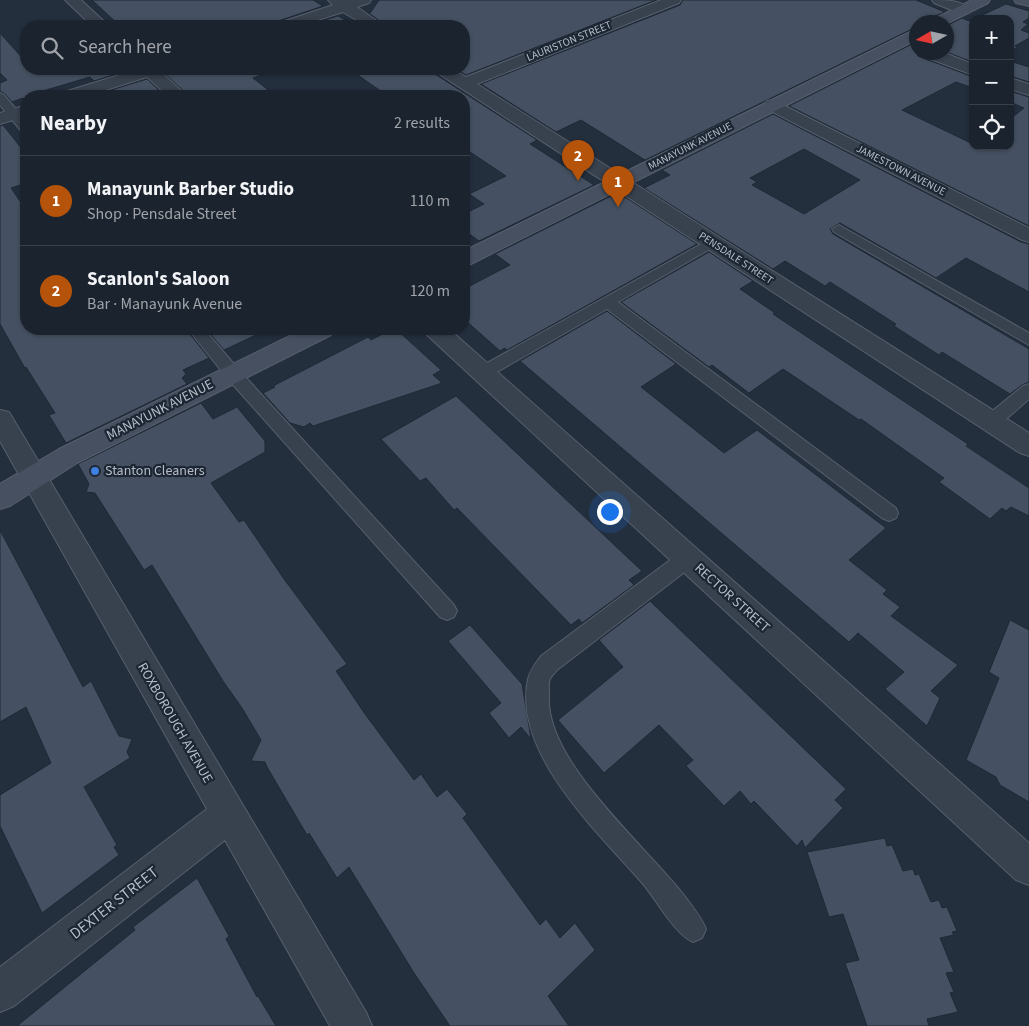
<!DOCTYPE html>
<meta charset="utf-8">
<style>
body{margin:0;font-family:"Source Sans 3",sans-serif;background:#282f3a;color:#f1f3f6}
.controls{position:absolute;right:15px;top:15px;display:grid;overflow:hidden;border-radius:10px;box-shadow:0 1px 4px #0004}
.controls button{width:45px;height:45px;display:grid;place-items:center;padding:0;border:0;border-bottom:1px solid #39404a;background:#1b232e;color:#f1f3f6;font:25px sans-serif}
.compass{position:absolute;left:909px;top:15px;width:45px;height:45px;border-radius:50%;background:#1b232e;box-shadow:0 1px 4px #0004;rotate:261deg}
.you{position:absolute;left:609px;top:511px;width:18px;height:18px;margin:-12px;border:4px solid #fff;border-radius:50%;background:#1a73e8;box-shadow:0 0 0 8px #1a73e833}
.badge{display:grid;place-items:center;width:32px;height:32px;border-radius:50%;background:#b45309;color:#fff;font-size:16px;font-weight:700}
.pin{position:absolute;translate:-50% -41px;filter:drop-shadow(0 1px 2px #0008)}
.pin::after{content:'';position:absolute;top:26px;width:18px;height:15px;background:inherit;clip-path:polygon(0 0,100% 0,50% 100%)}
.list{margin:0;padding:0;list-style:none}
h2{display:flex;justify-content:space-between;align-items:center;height:65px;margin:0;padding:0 20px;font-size:21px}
h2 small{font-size:16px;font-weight:400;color:#a0a4aa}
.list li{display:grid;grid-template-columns:32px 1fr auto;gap:15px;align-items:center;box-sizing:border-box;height:90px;padding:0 20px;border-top:1px solid #39404a}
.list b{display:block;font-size:19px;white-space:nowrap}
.list p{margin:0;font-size:16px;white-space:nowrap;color:#a0a4aa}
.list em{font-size:16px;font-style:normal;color:#a0a4aa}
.icon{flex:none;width:28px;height:28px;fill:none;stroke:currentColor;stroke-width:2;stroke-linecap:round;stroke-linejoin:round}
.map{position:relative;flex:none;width:1029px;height:1026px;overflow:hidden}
.search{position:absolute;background:#1b232e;box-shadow:0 1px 4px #0004;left:20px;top:20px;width:450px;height:55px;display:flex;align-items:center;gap:12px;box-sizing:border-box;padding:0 18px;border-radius:20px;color:#a0a4aa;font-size:19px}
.panel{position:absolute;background:#1b232e;box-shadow:0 1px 4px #0004;left:20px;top:90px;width:450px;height:245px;border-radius:20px}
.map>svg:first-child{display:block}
</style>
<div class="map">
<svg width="1029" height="1026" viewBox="0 0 1029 1026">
<rect width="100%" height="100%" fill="#242f3e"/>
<path fill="#455162" stroke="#1f2835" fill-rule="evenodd" d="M92 0H313L323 6 278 21 274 26H120Z
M379 0H656L466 75 456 69H464V26H386L369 13 371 12Z
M683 0H916L945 12 933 17 929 22H916V27L645 160 581 120 556 132 481 84 680 5Z
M1006 4 1029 11V18L1023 22 1028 24 1021 30 1029 33V38L1015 46 1018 47 1010 52V19H974Z
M338 16 345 20 350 19 363 26H304Z
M962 18 969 21 973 19V62L946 52V26Z
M0 33 26 62V69H133L94 81 90 77 26 96V102L23 98 12 102 5 94 0 91V83L7 80 0 73Z
M916 42V52L918 56 973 77V88L956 82 902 110 973 144V146H1010V119L1024 108 1010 102V91L1029 97V226L789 106Z
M1010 61 1029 67V82L1010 76Z
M165 69H277L253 78 276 96H189L163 72Z
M349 69H432L435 74 537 140 530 144 594 185 479 241 464 230V214L484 204 469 194 506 176 464 148V96H388Z
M147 79 165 96H110L105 92Z
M773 114 1021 242 1029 244V292L966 258 936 278 840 223 830 229 833 234 1029 349V382L1022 385 1010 394 942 352 939 355 894 326 896 324 830 282 825 286 785 261 773 269 644 188 670 175 662 170ZM804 149 860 180 804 214 752 185 757 182 750 178Z
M3 125 26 154V183L11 188 26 210V329H186L209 358 183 370 186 374 182 378 187 384 66 443 49 415 55 413 26 367V370L0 324V126Z
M611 196 618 201 625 197 697 244 507 350 505 348 500 351 464 319V289L510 265 495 254Z
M709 252 753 281 740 289 775 313 773 314 968 444 966 446 1029 488V516L1011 507 1006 511 1002 508 990 519 939 482 944 478 861 419 859 420 783 369 749 393 712 365 709 367 621 302Z
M607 311 676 364 641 387 724 453 757 430 886 528 849 560 887 590 883 594 900 607 891 616 958 665 931 691 940 698 927 726 885 689 904 672 858 633 849 642 520 361Z
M206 329H269L224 350Z
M392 329H396L441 370 433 375 442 383 313 426 310 423 304 427 290 423 263 393 275 387 273 386 368 337 371 340Z
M456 396 642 571 629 580 634 585 582 623 579 619 571 625 457 508 454 510 426 478 420 481 381 439Z
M201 403 213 419 237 407 265 441V452L211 483 239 522 244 520 284 579 347 664 336 671 365 714 414 780 421 774 437 797 447 789 467 814 463 818 540 925 546 919 560 938 575 923 595 950 548 996 569 1026H450L414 973 349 867 337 878 309 833 307 835 267 767 265 762 251 761 261 740 242 708 223 681 152 565 144 570 95 493 86 492 89 484 78 464Z
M0 530 83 687 91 681 119 736 132 739 127 752 130 758 84 787 117 845 114 847 119 855 42 913 0 826V795L51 763 26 707 0 722Z
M650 601 846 789 835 800 843 808 805 848 802 840 797 846 754 801 751 804 740 791 724 806 686 766 693 760 659 725 604 773 558 720 623 667 599 640Z
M1010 620 1029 630V802L1000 785 996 777 966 760 999 678 989 672Z
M470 625 522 684 531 739 521 727 509 738 489 713 501 703 448 641Z
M885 838 887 846 892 845 903 871 913 869 915 875 919 874 931 902 939 900 942 908 947 907 957 931 952 932 954 935 940 938 954 972 946 973 954 992 950 993 958 1012 927 1019 929 1026H867L845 963 859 960 843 914 829 917 807 852Z
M197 878 229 936 226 939 257 997 258 996 276 1026H17L135 930 133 927Z"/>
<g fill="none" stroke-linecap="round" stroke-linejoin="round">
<g stroke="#565f6c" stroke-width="2">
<path id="lane" d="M0 93 4 95 26 121V133L22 132 0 105Z
M839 225 1029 333V345L834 232 832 229Z
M712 238 717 239 719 242 717 245 618 302 896 508 898 513 896 518 889 521 882 518 607 309 490 376 484 378 478 376 476 372 478 368Z
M188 329H204L239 370 454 605 457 611 454 617 447 620 440 617 227 378Z
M1029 384V399L997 427 991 428 985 427 982 422 985 417 1023 386Z
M688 550 695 552 698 558 695 564 557 670C555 673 551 676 550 679 548 683 549 690 549 695 544 760 644 844 683 894 691 905 701 916 706 929L702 938 693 942C675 934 657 901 644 885 600 834 512 754 528 679 530 670 536 663 541 656L681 552Z"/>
</g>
<g stroke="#565f6c" stroke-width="2">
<path id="street" d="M65 0H81L109 26H92Z
M328 0H371L369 3 357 7 384 26H366L343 12 299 26H276L279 23 333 5Z
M661 0H681L679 3 477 84 1029 433V456L1020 453 436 72 434 69H453L466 77Z
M932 0C945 0 963 0 971 10L969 13H959L934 3Z
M918 52H942L973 64V75L920 55Z
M139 69H163L161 72 187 96H168L147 77 87 96H61L64 92Z
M1010 78 1029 84V95L1010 89Z
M773 100 1029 228V242L1022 240 767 109 764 105 767 101Z
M26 105V116L0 124V113Z
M424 329H449L1029 843V885L1016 880 427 335Z
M0 410 9 412 366 1012 372 1026H330L225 840 14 1006 0 1012V967L207 809 0 441Z"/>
</g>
<g stroke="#565f6c" stroke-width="2">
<path id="secondary" d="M972 0H990L988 3 946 24V22H931L934 19Z
M1014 0H1029V6L1016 3Z
M916 29V40L471 264 464 266V251Z
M304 329H334L331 335 77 463 10 506 0 509V484L59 449Z"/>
</g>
<use href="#lane" fill="#38414e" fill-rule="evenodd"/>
<use href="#street" fill="#38414e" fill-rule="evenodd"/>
<use href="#secondary" fill="#465061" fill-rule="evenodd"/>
</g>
<circle fill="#3f7fe0" stroke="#1d2633" stroke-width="2" cx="95" cy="471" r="5"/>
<g text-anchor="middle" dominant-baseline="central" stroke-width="4.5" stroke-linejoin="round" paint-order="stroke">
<g font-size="11" fill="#b4bcc9" stroke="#1d2633">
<text transform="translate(569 41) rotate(-22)">LAURISTON STREET</text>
<text transform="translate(690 146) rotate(-27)">MANAYUNK AVENUE</text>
<text transform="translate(901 170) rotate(27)">JAMESTOWN AVENUE</text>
<text transform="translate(736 258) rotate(33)">PENSDALE STREET</text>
</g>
<g font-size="14" fill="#b4bcc9" stroke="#1d2633">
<text transform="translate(160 410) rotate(-27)">MANAYUNK AVENUE</text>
<text transform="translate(732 598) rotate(42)">RECTOR STREET</text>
<text transform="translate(175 723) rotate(60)">ROXBOROUGH AVENUE</text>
</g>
<g font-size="14" fill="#b4bcc9" stroke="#1d2633" text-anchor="start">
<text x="105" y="471">Stanton Cleaners</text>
</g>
<g font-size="16" fill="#b4bcc9" stroke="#1d2633">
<text transform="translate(114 903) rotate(-38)">DEXTER STREET</text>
</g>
</g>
</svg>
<div class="controls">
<button>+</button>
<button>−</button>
<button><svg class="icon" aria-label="locate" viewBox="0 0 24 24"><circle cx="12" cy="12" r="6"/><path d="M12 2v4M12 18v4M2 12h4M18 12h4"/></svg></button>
</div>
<svg class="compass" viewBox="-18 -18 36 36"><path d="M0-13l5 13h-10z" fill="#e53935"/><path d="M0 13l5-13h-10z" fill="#a0a4aa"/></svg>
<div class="you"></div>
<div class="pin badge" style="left:618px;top:207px">1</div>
<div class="pin badge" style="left:578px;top:181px">2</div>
<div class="search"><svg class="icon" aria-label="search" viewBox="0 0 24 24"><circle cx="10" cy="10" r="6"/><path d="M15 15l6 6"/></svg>Search here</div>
<section class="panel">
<h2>Nearby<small>2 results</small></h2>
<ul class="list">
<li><span class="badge">1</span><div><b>Manayunk Barber Studio</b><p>Shop · Pensdale Street</p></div><em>110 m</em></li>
<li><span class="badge">2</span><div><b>Scanlon's Saloon</b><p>Bar · Manayunk Avenue</p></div><em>120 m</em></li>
</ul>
</section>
</div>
